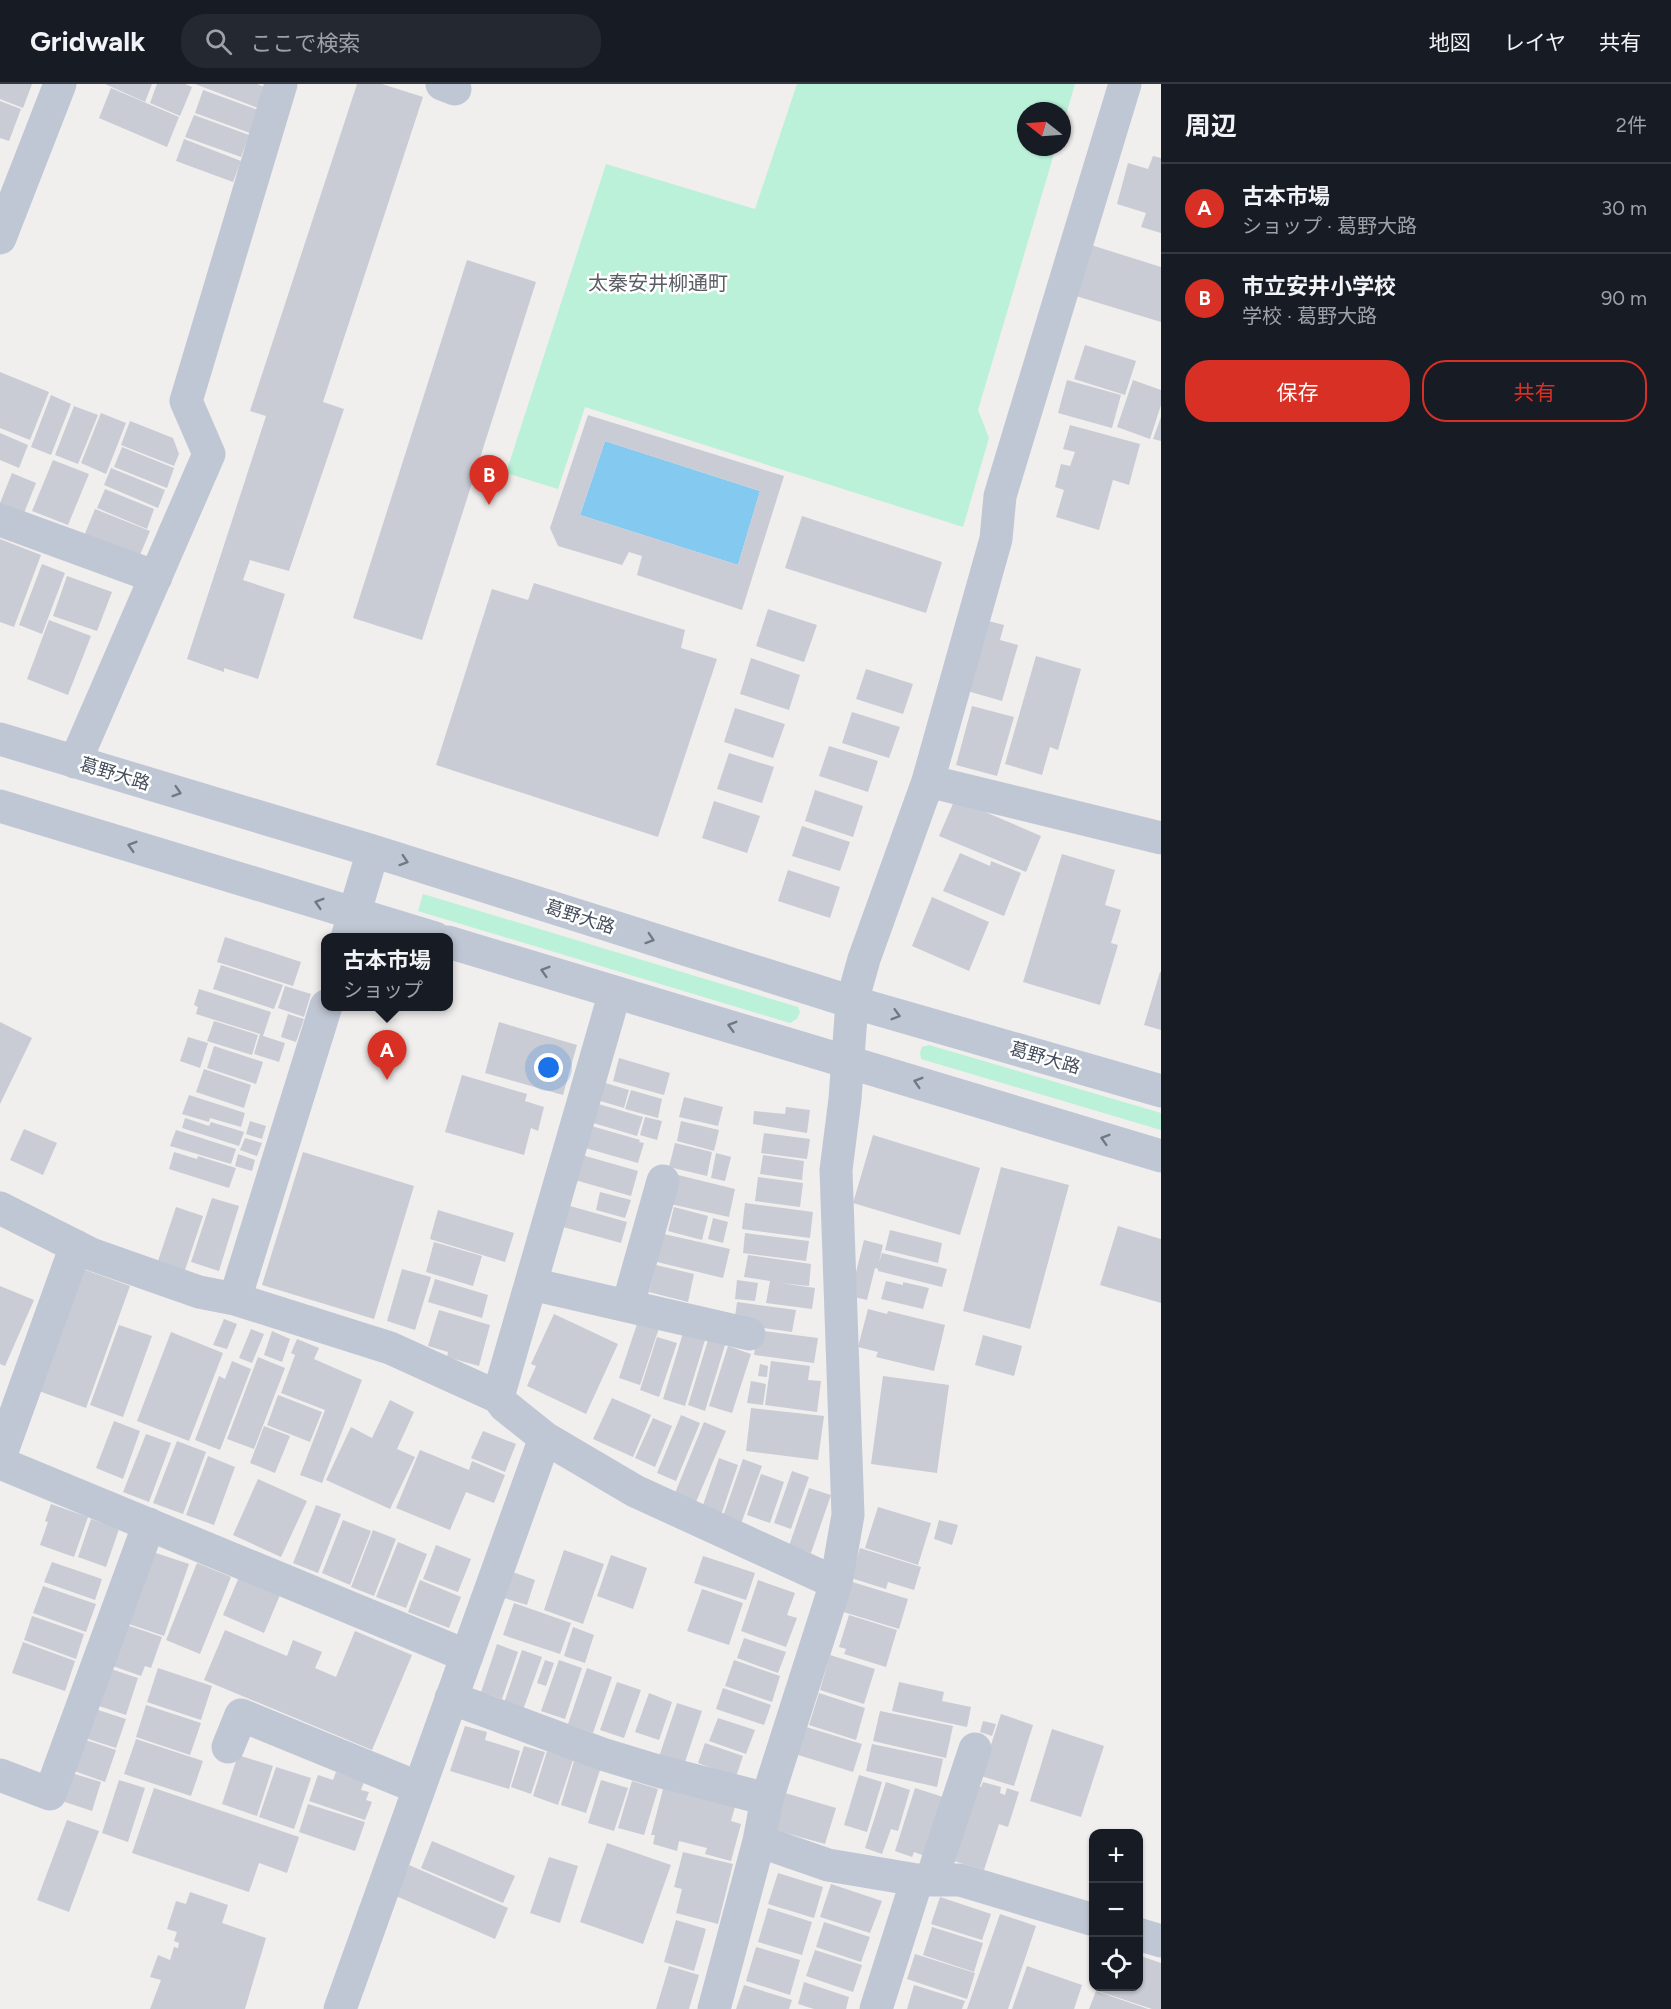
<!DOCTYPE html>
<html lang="ja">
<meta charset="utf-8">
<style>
body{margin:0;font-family:Figtree,"Noto Sans JP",sans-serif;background:#242831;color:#f1f3f6}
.controls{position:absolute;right:18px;bottom:18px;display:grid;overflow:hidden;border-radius:12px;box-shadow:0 2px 4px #0004}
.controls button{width:54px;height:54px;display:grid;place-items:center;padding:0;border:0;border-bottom:2px solid #363941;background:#171b24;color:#f1f3f6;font:30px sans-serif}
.compass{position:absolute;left:1017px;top:18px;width:54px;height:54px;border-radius:50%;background:#171b24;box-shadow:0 2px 4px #0004;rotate:287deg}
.you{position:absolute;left:549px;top:984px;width:21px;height:21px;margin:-15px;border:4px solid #fff;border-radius:50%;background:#1a73e8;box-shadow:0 0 0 9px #1a73e833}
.badge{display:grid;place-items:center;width:39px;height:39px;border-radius:50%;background:#d93025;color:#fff;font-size:20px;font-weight:700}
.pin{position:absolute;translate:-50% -50px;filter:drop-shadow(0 2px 3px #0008)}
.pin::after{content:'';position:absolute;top:32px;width:21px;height:18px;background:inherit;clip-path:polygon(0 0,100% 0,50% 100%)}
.popup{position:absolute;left:321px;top:849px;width:132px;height:78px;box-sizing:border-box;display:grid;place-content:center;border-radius:12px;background:#171b24;filter:drop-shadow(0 2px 4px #0005);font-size:20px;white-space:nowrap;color:#9ea1a6}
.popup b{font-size:22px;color:#f1f3f6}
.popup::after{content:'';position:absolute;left:50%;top:100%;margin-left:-12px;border:12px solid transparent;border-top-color:#171b24}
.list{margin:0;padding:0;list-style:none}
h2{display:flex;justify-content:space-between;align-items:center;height:78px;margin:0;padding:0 24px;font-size:26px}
h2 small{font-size:20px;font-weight:400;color:#9ea1a6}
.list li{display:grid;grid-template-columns:39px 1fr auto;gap:18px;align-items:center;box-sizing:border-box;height:90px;padding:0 24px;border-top:2px solid #363941}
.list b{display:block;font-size:22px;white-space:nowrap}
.list p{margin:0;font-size:20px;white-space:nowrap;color:#9ea1a6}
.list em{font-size:20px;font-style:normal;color:#9ea1a6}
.actions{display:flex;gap:12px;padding:18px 24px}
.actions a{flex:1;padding:14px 0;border:2px solid #d93025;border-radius:24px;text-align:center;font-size:21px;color:#d93025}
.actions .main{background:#d93025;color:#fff}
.icon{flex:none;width:33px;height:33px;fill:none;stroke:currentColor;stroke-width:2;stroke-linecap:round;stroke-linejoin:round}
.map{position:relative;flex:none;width:1161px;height:1925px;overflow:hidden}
header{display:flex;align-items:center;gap:36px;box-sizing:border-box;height:84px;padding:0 30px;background:#171b24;border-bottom:2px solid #363941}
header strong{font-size:28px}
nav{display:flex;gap:33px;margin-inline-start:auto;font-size:21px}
.search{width:420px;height:54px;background:#242831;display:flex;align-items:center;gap:15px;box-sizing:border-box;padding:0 21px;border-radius:24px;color:#9ea1a6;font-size:22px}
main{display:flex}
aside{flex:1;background:#171b24}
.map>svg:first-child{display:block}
</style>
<header>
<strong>Gridwalk</strong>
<div class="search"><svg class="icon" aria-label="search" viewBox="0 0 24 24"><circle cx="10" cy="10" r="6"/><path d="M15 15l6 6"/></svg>ここで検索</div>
<nav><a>地図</a><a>レイヤ</a><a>共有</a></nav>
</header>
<main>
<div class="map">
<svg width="1161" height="1925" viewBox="0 0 1161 1925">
<rect width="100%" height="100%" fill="#f1eeee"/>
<path fill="#baf1d8" d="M797 0H1075L1062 45V27H1026V63H1056L978 326 989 354 963 443 585 323 558 405 506 389 606 80 755 125Z
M423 810 798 923 800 928 797 935 790 939 418 827Z
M929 961 1161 1029V1046L921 975 920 968 922 963Z"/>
<path fill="#84c9f0" d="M605 357 760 407 738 481 580 431Z"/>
<path fill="#c9ccd4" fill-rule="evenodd" d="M0 0H32L23 24 0 15Z
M105 0H152L145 18Z
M157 0H185L192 3 180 32 150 19Z
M195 0H257L265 3 258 24Z
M357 0H382L423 13 323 318 344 325 289 487 250 476 243 496 285 510 258 595 224 584V588L187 575 266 332 250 327Z
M111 4 179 33 167 63 99 34Z
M203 6 258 26 250 49 195 29Z
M0 17 21 25 9 57 0 54Z
M194 31 249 51 241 73 185 53Z
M184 55 241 77 233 98 176 77Z
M1153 72 1161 74V149L1141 143 1146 129 1117 120 1128 79 1148 85Z
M1091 161 1161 183V238L1076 212Z
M467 176 536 198 422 556 353 534Z
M1085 261 1136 277 1125 311 1074 295Z
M0 288 49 308 30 356 0 344Z
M1067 296 1121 311 1112 344 1058 329Z
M1133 296 1161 306V321L1150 355 1117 343Z
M51 311 71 320 51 371 31 363Z
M74 322 98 331 78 380 55 371Z
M101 329 126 339 106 390 81 379Z
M588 331 784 392 742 526 637 491 642 472 629 468 622 481 558 462 550 444ZM605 357 760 407 738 481 580 431Z
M1161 333V357L1153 355Z
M130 337 173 354 179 370 174 382 121 361Z
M1070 341 1140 360 1129 401 1113 396 1099 446 1056 433 1064 406 1055 403 1061 380 1070 382 1075 368 1063 365Z
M0 349 28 361 19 384 0 376Z
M122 363 174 384 167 404 114 383Z
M53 376 89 390 68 441 32 427Z
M111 384 165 406 158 424 104 401Z
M12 389 36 399 22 434 0 425V419Z
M105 405 154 425 147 445 97 424Z
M95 425 150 447 137 478 82 457Z
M802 432 942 478 926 529 785 484Z
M0 455 41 471 14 543 0 538Z
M42 480 65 489 42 550 19 541Z
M67 492 112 508 97 547 53 532Z
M534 499 685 546 681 564 717 575 658 753 436 681 492 505 528 516Z
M768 525 817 541 804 578 756 562Z
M981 535 1004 541 1000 556 1018 561 1002 617 964 606Z
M49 536 91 552 68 611 27 595Z
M1036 572 1081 585 1058 666 1050 663 1042 691 1005 680Z
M751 574 800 591 789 626 740 610Z
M866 585 913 600 903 630 856 615Z
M972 622 1014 633 997 692 956 681Z
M735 624 785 640 773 674 724 658Z
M852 628 900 643 889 674 842 659Z
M829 662 878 677 868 708 819 692Z
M729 669 774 683 762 719 717 705Z
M815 706 863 722 853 753 805 737Z
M955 715 1041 752 1026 788 939 752Z
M714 717 760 732 747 769 702 754Z
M802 742 850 758 840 787 792 772Z
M960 769 990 782 991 777 1021 789 1004 832 943 807Z
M1062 770 1115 786 1105 821 1121 826 1111 859 1118 861 1100 921 1023 898Z
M788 786 840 803 830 834 778 817Z
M932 813 989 838 969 887 912 862Z
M225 853 301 878 293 902 217 878Z
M221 881 283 901 274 925 213 905Z
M1160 888H1161V946L1144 941Z
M285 902 311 910 304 933 278 924Z
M199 905 271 928 263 952 285 959 279 978 254 970 260 950 196 930 198 923 194 921Z
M288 930 304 935 296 958 281 953Z
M214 937 258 951 252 971 207 957Z
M0 938 32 954 0 1020Z
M499 938 577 961 563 1011 485 989Z
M188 953 208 959 200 984 180 977Z
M214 962 263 978 256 1000 207 984Z
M619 974 670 989 664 1011 613 997Z
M204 985 251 1001 244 1024 196 1008Z
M462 991 527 1010 525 1017 544 1023 538 1047 531 1044 524 1071 445 1048Z
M602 998 629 1006 624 1024 597 1016Z
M631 1006 662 1015 658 1034 625 1025Z
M189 1011 245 1029 241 1043 210 1034 209 1038 182 1030Z
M684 1013 723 1023 718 1042 679 1033Z
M595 1019 643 1033 637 1052 590 1038Z
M786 1023 810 1026 807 1049 753 1040 754 1027 785 1030Z
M645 1033 662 1037 657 1056 640 1051Z
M185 1034 209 1042 211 1038 244 1048 239 1062 182 1044Z
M250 1037 266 1042 262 1055 246 1050Z
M681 1037 719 1046 714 1067 677 1057Z
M588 1041 640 1056 639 1058 644 1059 638 1079 582 1063Z
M24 1045 57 1059 43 1091 10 1076Z
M176 1046 236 1065 231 1080 170 1062Z
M764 1049 810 1055 807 1075 761 1069Z
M873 1051 980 1084 960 1151 853 1119Z
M245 1054 262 1059 257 1072 240 1066Z
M675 1059 712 1068 707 1092 669 1083Z
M174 1068 197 1075 198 1072 236 1084 229 1104 169 1085Z
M303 1068 414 1102 374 1235 262 1201Z
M716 1069 731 1073 725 1097 711 1094Z
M238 1070 255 1076 252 1087 235 1082Z
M582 1071 638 1087 631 1112 575 1096Z
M763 1071 804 1077 802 1096 760 1090Z
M1001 1083 1069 1101 1030 1245 963 1227Z
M678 1091 735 1105 729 1133 670 1120Z
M758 1093 803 1099 800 1123 755 1117Z
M600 1108 631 1116 625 1134 596 1126Z
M212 1114 239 1122 219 1187 191 1178Z
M745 1119 813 1128 810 1154 742 1145Z
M570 1122 627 1138 621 1159 563 1143Z
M176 1123 203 1132 185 1186 158 1177Z
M674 1123 708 1132 702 1156 668 1147Z
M438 1126 514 1149 505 1178 430 1155Z
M713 1134 728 1138 723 1159 708 1155Z
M1118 1142 1161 1155V1219L1100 1201Z
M890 1146 942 1159 938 1179 885 1166Z
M745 1149 809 1157 806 1177 743 1169Z
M664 1150 730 1165 723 1194 657 1178Z
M864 1156 883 1161 879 1178 882 1169 947 1185 942 1203 878 1187V1185L875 1184 867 1216 850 1212Z
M434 1158 482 1172 473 1202 426 1188Z
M748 1171 811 1180 809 1202 780 1199 815 1204 812 1225 766 1219 770 1197 744 1193Z
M656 1181 694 1190 688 1218 649 1208Z
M80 1184 130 1202 86 1324 36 1306Z
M402 1185 431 1193 415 1246 387 1237Z
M435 1195 488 1211 482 1234 428 1218Z
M737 1196 758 1199 755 1217 735 1215Z
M886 1197 903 1201V1198L929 1204 923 1225 881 1215Z
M0 1202 34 1216 5 1282 0 1280Z
M737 1218 796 1226 792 1248 734 1240Z
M868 1225 887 1230 888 1227 945 1241 934 1287 876 1273 878 1268 858 1263Z
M439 1226 490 1241 479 1282 447 1273 448 1268 428 1262Z
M554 1230 618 1260 586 1330 527 1302 536 1282 531 1280Z
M639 1234 660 1241 640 1301 619 1294Z
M224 1235 237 1240 227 1265 213 1261Z
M119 1241 152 1252 123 1333 90 1321Z
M251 1245 264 1250 252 1279 239 1274Z
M757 1246 818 1254 814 1279 754 1271Z
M272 1247 290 1255 282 1278 264 1271Z
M171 1248 223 1269 189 1357 137 1337Z
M683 1249 705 1256 685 1322 663 1315Z
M983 1251 1022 1262 1014 1292 975 1281Z
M657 1253 677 1259 659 1313 640 1306Z
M297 1255 319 1264 314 1275 362 1296 322 1399 300 1391 325 1326 281 1309 295 1271 291 1269Z
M708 1256 725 1261 705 1327 688 1321Z
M728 1262 751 1270 732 1329 709 1322Z
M258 1273 285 1284 254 1365 227 1355Z
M232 1277 251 1285 220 1366 195 1356 219 1292 225 1295Z
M771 1277 810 1282 808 1296 821 1297 817 1328 765 1321Z
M760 1280 768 1282 767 1293 758 1292Z
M883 1292 949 1301 937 1389 871 1380Z
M751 1297 766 1300 763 1321 747 1319Z
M278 1311 322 1328 310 1358 267 1341Z
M612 1314 651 1331 633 1373 593 1355Z
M390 1316 414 1328 397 1365 415 1373 390 1425 326 1396 351 1343 372 1354Z
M751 1324 824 1332 818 1376 746 1367Z
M681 1331 700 1339 676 1397 657 1389Z
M653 1334 672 1342 655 1383 635 1374Z
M114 1337 140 1347 123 1395 96 1384Z
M704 1338 726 1347 696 1418 675 1409Z
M264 1342 290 1352 275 1389 250 1379Z
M483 1347 516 1360 505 1388 471 1374Z
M146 1350 171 1359 149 1418 123 1408Z
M177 1357 206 1368 183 1430 153 1419Z
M420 1366 469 1386 472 1377 505 1391 494 1419 466 1408 450 1446 396 1424Z
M208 1372 235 1383 214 1441 186 1431Z
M719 1374 738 1381 721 1431 702 1424Z
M743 1375 762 1382 739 1445 721 1438Z
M792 1387 809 1393 791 1445 774 1439Z
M761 1390 784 1398 770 1439 747 1431Z
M258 1395 307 1417 281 1473 233 1451Z
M809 1404 831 1411 811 1469 789 1462Z
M51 1420 88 1433 74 1473 40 1461 48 1438 45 1437Z
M316 1421 341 1430 318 1489 293 1479Z
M878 1423 931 1439 918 1481 865 1464Z
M91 1435 119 1445 106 1483 78 1473Z
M343 1436 371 1447 350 1501 322 1489Z
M939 1436 958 1441 952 1461 934 1455Z
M373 1446 396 1455 374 1512 351 1503Z
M398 1458 427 1470 406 1524 376 1513Z
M436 1461 471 1475 458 1508 423 1495Z
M860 1464 921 1483 914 1506 888 1498 886 1505 851 1494Z
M147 1466 189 1480 164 1552 123 1538Z
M564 1466 604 1480 583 1540 544 1526Z
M611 1471 647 1484 633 1525 597 1512Z
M703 1472 755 1489 746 1516 694 1499Z
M52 1478 102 1495 95 1516 44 1498Z
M197 1479 231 1493 200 1570 166 1556Z
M510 1487 535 1496 527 1521 501 1513Z
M239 1493 280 1511 264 1549 223 1531Z
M420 1496 461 1513 449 1544 408 1528Z
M758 1496 795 1509 787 1531 797 1534 786 1563 741 1547Z
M846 1496 908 1515 899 1545 837 1526Z
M43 1502 96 1520 86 1548 33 1529Z
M702 1505 743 1519 729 1561 687 1547Z
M514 1519 571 1539 560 1570 503 1551Z
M849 1531 897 1546 886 1583 844 1570 846 1565 839 1563Z
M32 1532 84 1550 76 1575 24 1556Z
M121 1539 162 1553 151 1584 145 1582 141 1592 107 1580Z
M573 1543 594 1551 585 1579 564 1572Z
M225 1546 287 1572 293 1556 322 1568 315 1584 336 1593 355 1547 412 1571 372 1666 204 1596Z
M744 1554 786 1568 778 1589 737 1574Z
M23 1558 75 1577 65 1607 12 1589Z
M497 1560 518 1568 502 1615 481 1608Z
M522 1566 542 1573 523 1626 504 1619Z
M830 1571 875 1585 864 1620 820 1606Z
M545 1576 554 1579 546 1602 537 1599Z
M559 1576 582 1584 565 1635 541 1627Z
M734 1576 780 1592 772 1618 725 1602Z
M105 1583 138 1594 126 1631 93 1620Z
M158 1584 212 1602 201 1636 147 1618Z
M587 1584 612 1593 593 1649 568 1640Z
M617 1598 641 1606 624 1654 600 1646Z
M899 1598 944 1608 942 1617 971 1623 967 1643 892 1627Z
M723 1604 771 1621 764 1641 716 1625Z
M649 1609 672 1618 659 1656 635 1648Z
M819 1609 865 1624 856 1656 809 1641Z
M677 1619 702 1627 684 1681 659 1673Z
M146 1621 201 1639 190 1671 136 1653Z
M89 1623 126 1635 116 1664 79 1652Z
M880 1627 953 1642 946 1674 873 1657Z
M1001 1630 1033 1641 1014 1702 981 1692Z
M718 1634 755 1646 746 1670 709 1657Z
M983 1637 996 1640 992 1652 980 1648Z
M465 1642 487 1648 485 1656 520 1667 509 1705 450 1687Z
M803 1642 862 1660 853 1688 795 1670Z
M1052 1645 1104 1662 1081 1733 1030 1717Z
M77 1653 116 1666 105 1698 66 1684Z
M136 1655 203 1677 191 1712 124 1690Z
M705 1659 743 1672 736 1693 698 1679Z
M872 1660 943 1675 937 1703 866 1687Z
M524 1662 545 1668 531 1710 511 1703Z
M547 1667 573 1676 558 1721 533 1712Z
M238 1671 273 1682 257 1732 222 1720Z
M574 1677 600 1686 586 1729 561 1721Z
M276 1683 311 1694 294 1745 259 1733Z
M65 1687 101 1698 92 1727 56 1715Z
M336 1688 364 1698 361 1706 369 1708 366 1716 372 1718 365 1736 309 1717 318 1691 333 1696Z
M859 1691 882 1698 867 1748 844 1741Z
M119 1696 145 1704 128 1758 102 1749Z
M601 1696 628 1704 614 1747 588 1739Z
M632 1697 658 1705 644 1751 618 1744Z
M886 1698 910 1706 898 1747 891 1745 882 1770 865 1764Z
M983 1698 1001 1703 1000 1709 1005 1711 1007 1704 1019 1708 1008 1743 999 1740 984 1786 954 1777 978 1702 981 1703Z
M154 1704 299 1753 287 1789 259 1779 249 1808 132 1769Z
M915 1704 943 1713 925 1772 914 1768 912 1773 895 1767Z
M663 1705 735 1723 731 1737 741 1740 731 1777 705 1770 707 1764 679 1757 677 1767 653 1760 655 1751H651Z
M785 1709 836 1724 825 1760 775 1746Z
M308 1720 365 1738 355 1767 299 1748Z
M67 1736 99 1747 69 1828 37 1816Z
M432 1757 515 1792 503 1819 421 1784Z
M607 1759 671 1781 643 1860 580 1838Z
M683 1768 733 1780 718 1840 676 1829 682 1805 674 1803Z
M549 1773 578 1782 560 1839 530 1829Z
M409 1781 508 1824 495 1855 396 1812Z
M778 1789 823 1803 814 1834 768 1820Z
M831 1800 882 1817 870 1849 820 1833Z
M190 1808 228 1821 222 1839 266 1854 245 1925H150L161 1896 150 1893 158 1871 170 1876 174 1863 178 1864 179 1859 174 1857 177 1848 167 1845 176 1817 186 1820Z
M940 1813 991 1830 982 1856 931 1840Z
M768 1824 812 1838 802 1871 758 1858Z
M1000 1830 1036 1842 1008 1925H967Z
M676 1836 706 1845 694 1887 664 1878Z
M824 1838 870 1853 861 1878 816 1863Z
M932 1843 983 1859 974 1888 923 1871Z
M756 1863 800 1876 790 1911 746 1897Z
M815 1866 862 1881 853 1908 806 1892Z
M915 1870 975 1889 967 1915 907 1895Z
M1138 1871 1161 1879V1925H1152L1095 1906 1096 1902H1138Z
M669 1882 699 1891 689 1925H656Z
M1027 1882 1082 1901 1074 1925H1012Z
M804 1898 849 1913 846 1925H814L798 1920Z
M744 1901 792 1916 789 1925H736Z
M914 1901 965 1917 962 1925H907Z
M1096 1907 1148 1925H1089Z"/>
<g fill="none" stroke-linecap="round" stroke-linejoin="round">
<path stroke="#c0c7d4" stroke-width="33" d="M442 0 455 5
M0 154 60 0
M0 436 156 493
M0 655 373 767 852 918 1161 1007
M75 678 209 370 186 317 281 0
M928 697 1161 754
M0 722 435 854
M347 854 373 767
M448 858 1161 1072
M0 1124 91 1170 199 1208 235 1215 390 1264 498 1313 505 1322 545 1354 340 1925
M531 1200 749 1250
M235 1215 326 922
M628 1221 663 1097
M498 1313 615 908
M545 1354 635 1407 836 1499
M0 1373 76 1162
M0 1379 467 1572
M451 1614 602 1670 658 1687 767 1715
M228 1663 241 1631 419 1704
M0 1691 50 1710 149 1440
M759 1757 828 1781 917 1796H960L1094 1836
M932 1794 975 1665
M1138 1850 1161 1857
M714 1925 759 1757 767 1715 836 1499 848 1431 836 1086 845 1015 852 918 864 875 928 697 996 455 1000 412 1125 0
M876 1925 917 1796"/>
</g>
<defs><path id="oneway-chevron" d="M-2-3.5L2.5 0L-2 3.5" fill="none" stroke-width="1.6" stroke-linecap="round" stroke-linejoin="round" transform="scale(1.5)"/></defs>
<g stroke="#707886">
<use href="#oneway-chevron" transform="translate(177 708) rotate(17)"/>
<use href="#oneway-chevron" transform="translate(132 762) rotate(-163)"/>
<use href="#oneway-chevron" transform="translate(404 777) rotate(18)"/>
<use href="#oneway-chevron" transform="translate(319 819) rotate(-163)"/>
<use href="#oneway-chevron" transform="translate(650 855) rotate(18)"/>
<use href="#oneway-chevron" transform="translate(545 887) rotate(-163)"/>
<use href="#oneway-chevron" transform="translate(896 931) rotate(16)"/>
<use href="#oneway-chevron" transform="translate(732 942) rotate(-164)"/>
<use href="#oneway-chevron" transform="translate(918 998) rotate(-163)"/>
<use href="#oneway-chevron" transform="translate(1105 1055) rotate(-163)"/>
</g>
<g text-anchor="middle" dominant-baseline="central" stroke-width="5" stroke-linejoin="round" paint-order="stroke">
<g font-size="18" fill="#454e5c" stroke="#fff">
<text transform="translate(115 690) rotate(17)">葛野大路</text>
<text transform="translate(580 833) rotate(18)">葛野大路</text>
<text transform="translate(1045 974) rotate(16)">葛野大路</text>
</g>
<g font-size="20" fill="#5a5d63" stroke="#fff">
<text x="658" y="199">太秦安井柳通町</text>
</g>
</g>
</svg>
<div class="controls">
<button>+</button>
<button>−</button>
<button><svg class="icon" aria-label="locate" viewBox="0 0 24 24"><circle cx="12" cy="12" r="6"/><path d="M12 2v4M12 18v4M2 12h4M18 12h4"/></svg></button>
</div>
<svg class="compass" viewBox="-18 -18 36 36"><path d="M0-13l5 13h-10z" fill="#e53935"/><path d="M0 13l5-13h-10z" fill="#9ea1a6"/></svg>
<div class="you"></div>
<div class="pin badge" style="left:387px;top:996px">A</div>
<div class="popup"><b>古本市場</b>ショップ</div>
<div class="pin badge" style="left:489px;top:421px">B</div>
</div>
<aside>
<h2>周辺<small>2件</small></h2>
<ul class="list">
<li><span class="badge">A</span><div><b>古本市場</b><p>ショップ · 葛野大路</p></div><em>30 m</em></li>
<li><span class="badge">B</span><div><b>市立安井小学校</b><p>学校 · 葛野大路</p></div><em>90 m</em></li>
</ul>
<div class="actions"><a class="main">保存</a><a>共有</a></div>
</aside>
</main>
